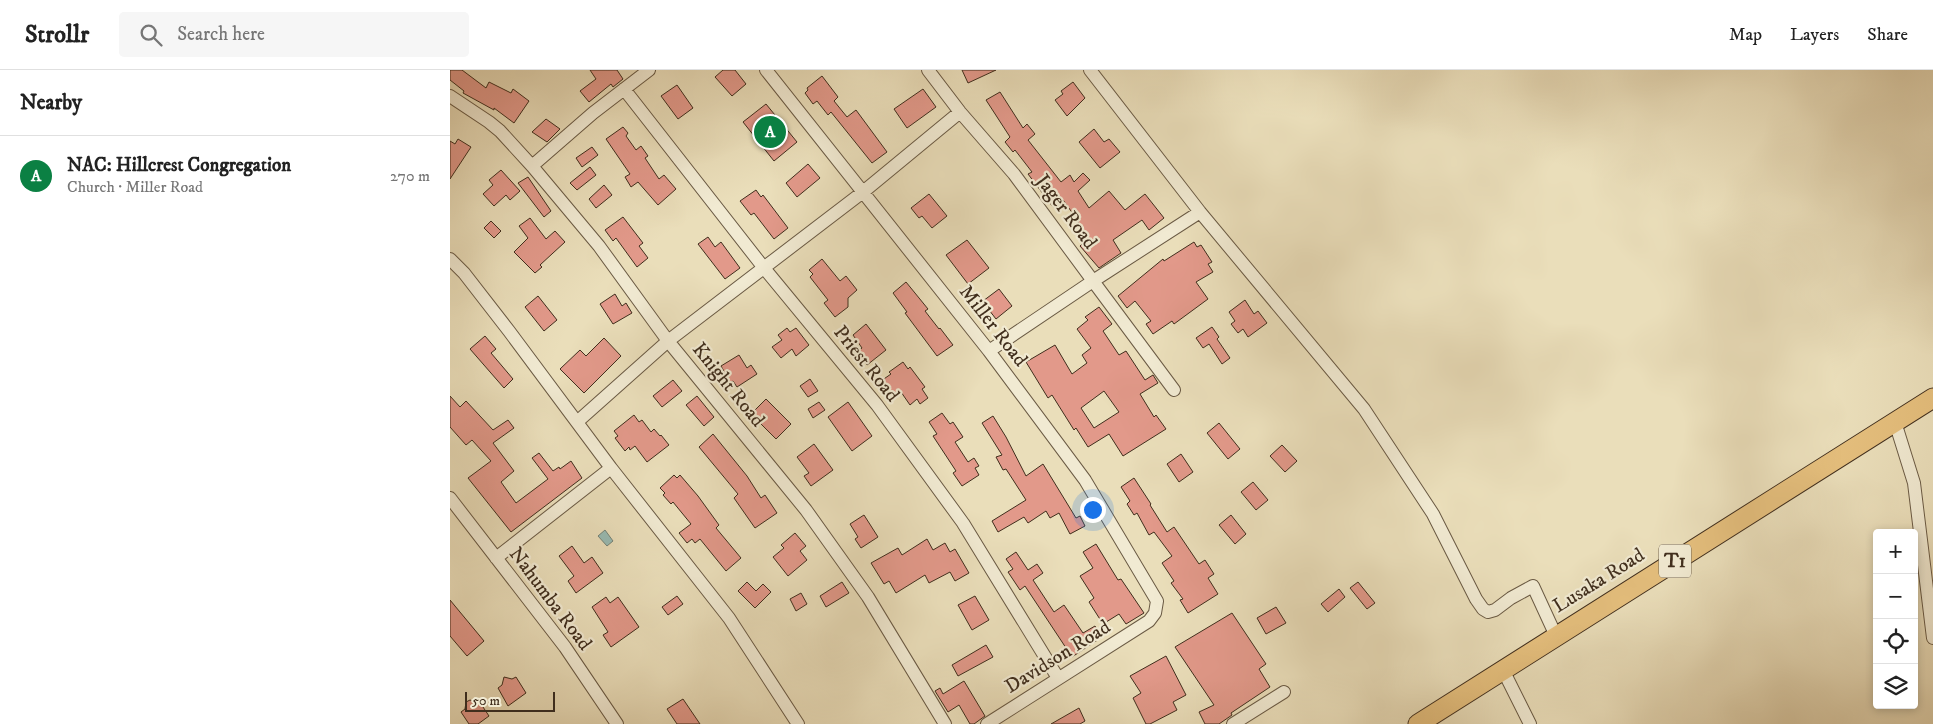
<!DOCTYPE html>
<meta charset="utf-8">
<style>
body{margin:0;font-family:"IM FELL DW Pica",serif;background:#f6f6f6;color:#222}
.controls{position:absolute;right:15px;bottom:15px;display:grid;overflow:hidden;border-radius:5px;box-shadow:0 2px 8px #0003}
.controls button{width:45px;height:45px;display:grid;place-items:center;padding:0;border:0;border-bottom:1px solid #e0e0e0;background:#fff;color:#222;font:25px sans-serif}
.scale{position:absolute;left:15px;bottom:12px;width:90px;box-sizing:border-box;padding-left:5px;border:2px solid #402e1d;border-top:0;font-size:14px;line-height:18px;white-space:nowrap;color:#402e1d;-webkit-text-stroke:4px #f1ead2;paint-order:stroke}
.you{position:absolute;left:642px;top:439px;width:18px;height:18px;margin:-12px;border:4px solid #fff;border-radius:50%;background:#1a73e8;box-shadow:0 0 0 8px #1a73e833}
.badge{display:grid;place-items:center;width:32px;height:32px;border-radius:50%;background:#0b8043;color:#fff;font-size:16px;font-weight:700}
.pin{position:absolute;translate:-50% -50%;border:2px solid #fff;box-shadow:0 1px 5px #0006}
.list{margin:0;padding:0;list-style:none}
h2{display:flex;justify-content:space-between;align-items:center;height:65px;margin:0;padding:0 20px;font-size:21px}
h2 small{font-size:16px;font-weight:400;color:#767676}
.list li{display:grid;grid-template-columns:32px 1fr auto;gap:15px;align-items:center;box-sizing:border-box;height:80px;padding:0 20px;border-top:1px solid #e0e0e0}
.list b{display:block;font-size:19px;white-space:nowrap}
.list p{margin:0;font-size:16px;white-space:nowrap;color:#767676}
.list em{font-size:16px;font-style:normal;color:#767676}
.icon{flex:none;width:28px;height:28px;fill:none;stroke:currentColor;stroke-width:2;stroke-linecap:round;stroke-linejoin:round}
.map{position:relative;flex:none;width:1483px;height:654px;overflow:hidden}
header{display:flex;align-items:center;gap:30px;box-sizing:border-box;height:70px;padding:0 25px;background:#fff;border-bottom:1px solid #e0e0e0}
header strong{font-size:24px}
nav{display:flex;gap:28px;margin-inline-start:auto;font-size:18px}
.search{width:350px;height:45px;background:#f6f6f6;display:flex;align-items:center;gap:12px;box-sizing:border-box;padding:0 18px;border-radius:5px;color:#767676;font-size:19px}
main{display:flex}
aside{flex:1;background:#fff}
.map>svg:first-child{display:block}
</style>
<header>
<strong>Strollr</strong>
<div class="search"><svg class="icon" aria-label="search" viewBox="0 0 24 24"><circle cx="10" cy="10" r="6"/><path d="M15 15l6 6"/></svg>Search here</div>
<nav><a>Map</a><a>Layers</a><a>Share</a></nav>
</header>
<main>
<aside>
<h2>Nearby<small></small></h2>
<ul class="list">
<li><span class="badge">A</span><div><b>NAC: Hillcrest Congregation</b><p>Church · Miller Road</p></div><em>270 m</em></li>
</ul>
</aside>
<div class="map">
<svg width="1483" height="654" viewBox="0 0 1483 654">
<rect width="100%" height="100%" fill="#eadeba"/>
<filter id="stains"><feTurbulence type="fractalNoise" baseFrequency=".004" numOctaves="4"/><feColorMatrix values="0 0 0 0 .2 0 0 0 0 .09 0 0 0 0 .02 0 0 0 .5 -.17"/></filter>
<radialGradient id="worn" r=".72"><stop offset=".6" stop-color="#630" stop-opacity="0"/><stop offset="1" stop-color="#630" stop-opacity=".3"/></radialGradient>
<path fill="#98bbb4" stroke="#758378" d="M155 460 163 471 157 476 148 466Z"/>
<path fill="#e2998a" stroke="#402e1d" fill-rule="evenodd" d="M0 0H12L36 18 39 12 61 23 63 19 79 31 64 53 44 38V40L13 23 14 21 0 10Z
M140 0H167L173 9 163 17 161 14 139 32 130 21 146 9Z
M273 0H285L296 14 282 26 265 7Z
M512 0H546L518 13Z
M372 6 388 27 384 31 397 47 406 40 437 82 422 93 381 42 378 45 367 31 363 34 355 23 358 20 357 18Z
M623 12 635 28 617 46 605 30 613 24 611 21Z
M227 15 243 38 228 49 211 26Z
M473 19 486 37 457 58 444 39Z
M550 22 573 58 577 54 585 64 578 70 611 112 620 105 624 112 633 103 640 110 628 121 639 138 659 121 675 140 695 124 714 148 699 160 692 150 663 170 671 183 649 198 630 176 634 172 622 157 629 152 613 130 603 137 578 104 582 102 565 80 563 82 555 72 560 67 536 30Z
M316 34 347 72 324 91 293 52Z
M96 49 110 59 97 72 82 62Z
M173 57 178 63 176 66 186 80 191 76 198 86 195 88 209 109 214 105 226 119 208 135 188 112 181 117 175 107 180 104 156 69Z
M644 59 654 72 659 69 670 82 650 98 629 72Z
M8 69 21 77 0 109V71L5 74Z
M142 77 148 85 132 97 126 88Z
M358 94 370 108 347 127 336 113Z
M140 97 146 105 127 120 120 113Z
M51 100 70 121 60 130 56 125 44 136 33 124 43 115 39 110Z
M78 107 101 141 94 147 68 113Z
M154 115 162 125 146 138 139 129Z
M306 120 311 127 313 125 338 158 324 169 304 143 301 145 290 131Z
M479 124 497 146 482 158 472 146 469 148 461 138Z
M173 147 193 173 189 176 198 188 187 197 166 168 163 171 155 160Z
M80 148 96 169 105 161 115 172 90 195 92 197 85 203 64 182 78 168 69 156Z
M41 151 51 161 44 168 34 158Z
M258 167 265 177 271 172 290 198 275 209 248 174Z
M517 170 539 198 518 214 496 185Z
M744 172 747 177 751 175 762 192 758 194 763 202 746 212 758 229 724 254 722 251 703 264 696 254 701 251 685 231 677 238 668 226 713 189 714 191Z
M372 189 390 211 396 206 407 220 398 228V237L385 247 374 233 378 230 360 207 363 204 359 200Z
M456 212 478 239 475 241 489 259 490 258 503 275 487 286 455 243 457 242 443 223Z
M549 219 562 236 546 249 539 240 537 243 529 234Z
M165 224 172 236 176 233 182 243 163 254 150 234Z
M88 226 107 250 94 261 75 237Z
M795 230 804 244 808 241 817 253 798 267 793 259 788 263 781 254 785 251 779 242Z
M649 237 662 254 653 261 669 285 676 281 695 310 703 305 708 313 690 324 704 347 706 345 716 359 673 386 659 364 638 377 626 358 624 360 602 325 598 328 576 292 605 275 622 304 637 293 632 285 641 278 627 259 638 250 635 247ZM654 321 669 342 644 358 631 338Z
M416 254 436 280 417 295 407 282 412 278 403 265Z
M762 257 769 267 767 269 780 288 772 294 759 274 753 278 746 268Z
M337 258 340 262 346 258 359 275 346 286 342 279 331 288 322 277 332 270 328 265Z
M35 266 46 279 41 283 63 309 54 318 20 279Z
M154 268 171 286 134 323 110 299 130 280 136 286Z
M289 285 297 298 301 295 307 304 287 317 283 311 275 316 270 307 275 303 271 296Z
M453 292 458 299 460 297 475 317 472 319 478 328 470 334 467 329 460 335 451 322 439 330 428 313 441 304 439 302Z
M360 309 368 321 358 327 350 316Z
M223 310 232 321 212 337 203 326Z
M0 326 10 337 16 331 43 360 58 350 64 358 43 373 64 401 51 412 66 433 98 409 82 388 89 383 103 401 109 397 110 399 121 391 132 408 61 462 18 408 41 391 22 370 16 375 0 357Z
M247 326 264 347 254 356 236 335Z
M316 329 341 354 326 369 301 344Z
M369 332 375 340 363 348 358 339Z
M398 332 422 366 402 381 378 347Z
M492 343 500 354 503 352 513 367 505 372 518 392 524 388 529 396 525 398 529 405 512 416 503 403 506 401 483 366 487 364 479 352Z
M184 345 189 352 192 350 201 362 204 359 210 366 211 365 219 375 197 392 185 376 180 380 179 377 175 381 165 368 168 366 164 361Z
M543 346 556 367 576 406 593 394 626 448 630 446 635 456 620 464 609 443 600 448 596 441 578 453 574 447 548 462 542 451 576 430 556 399 553 400 546 387 552 385 532 353Z
M769 353 790 379 778 389 757 363Z
M263 364 297 406 311 428 315 425 327 443 305 458 284 428 288 424 249 377Z
M364 374 383 400 361 416 354 406 359 403 347 387Z
M832 375 847 391 835 402 820 386Z
M731 384 743 402 729 412 717 394Z
M224 405 227 408 230 405 248 426 269 455 266 458 291 488 276 501 250 469 245 473 242 469 237 473 229 463 241 454 223 432 221 434 213 425 215 423 210 418Z
M684 408 701 434 700 435 717 462 724 457 749 494 755 490 764 504 758 508 768 524 738 543 730 530 733 529 721 513 724 511 712 493 722 486 704 462 699 465 687 443 684 445 677 434 680 431 671 417Z
M803 412 818 430 806 440 791 422Z
M414 445 428 467 411 478 405 469 408 467 400 454Z
M781 445 796 464 785 474 769 455Z
M345 463 356 476 350 481 357 490 338 506 323 487 334 478 331 475Z
M477 469 483 480 495 473 500 482 505 479 519 503 505 511 500 502 479 513 475 505 446 523 439 511 434 514 421 493 448 478 452 485Z
M646 474 668 510 671 509 694 543 676 554 669 544 653 554 639 532 644 528 630 506 643 498 633 482Z
M122 476 134 493 142 487 153 503 126 523 118 511 124 506 109 486Z
M566 482 578 500 587 494 593 503 583 510 604 542 614 535 633 563 645 556 652 567 622 587 575 516 570 520 558 502 563 499 556 489Z
M297 512 306 521 313 514 321 522 305 538 288 521Z
M392 512 399 523 376 537 370 526Z
M908 512 925 533 917 539 900 518Z
M889 519 895 527 878 542 871 534Z
M351 523 357 534 346 541 340 529Z
M227 526 233 534 218 545 212 537Z
M525 526 539 550 522 560 508 535Z
M156 527 160 533 168 527 189 557 161 577 153 565 158 562 142 537Z
M0 530 34 571 17 586 0 566Z
M826 537 836 553 816 564 807 548Z
M782 543 816 594 809 599 820 617 781 643 782 645 769 654H755L749 642 764 635 725 577Z
M536 575 543 587 508 606 502 595Z
M716 586 736 625 723 632 727 640 700 654H696L683 628 691 623 680 606Z
M54 607 62 609 66 607 76 623 58 636 48 618 52 615Z
M514 611 535 646 524 654H520L509 635 498 642 485 621 490 618 493 624Z
M233 629 250 654H227L217 639Z
M20 630 26 632 29 631 39 646 28 654H19L11 642 15 639 16 632Z
M629 638 635 651 630 654H601Z"/>
<g fill="none" stroke-linecap="round" stroke-linejoin="round">
<g stroke="#6a5a44" stroke-width="14">
<path id="minor" d="M316 0 539 281 635 410 707 531 705 543 699 551 537 654
M478 0 510 42 564 104 643 211 539 281
M640 0 750 142 914 339 983 444 1026 529 1033 539 1038 542 1045 540 1061 528 1083 516 1106 566
M174 19 314 198 427 335 513 453 608 608
M0 26 39 52 50 61 82 96 149 176 218 271 356 440 418 527 495 654
M82 96 143 43 199 0
M0 189 14 203 59 261 161 398 279 548 348 654
M724 320 643 211 750 142
M127 352 218 271 413 122 510 42
M1445 352 1464 413 1483 568
M0 428 115 577 167 654
M46 488 161 398
M1053 600 1080 654
M783 654 834 622"/>
</g>
<g stroke="#402e1d" stroke-width="21">
<path id="highway" d="M968 654 1483 328"/>
</g>
<use href="#minor" stroke="#f1ead2" stroke-width="12"/>
<use href="#highway" stroke="#e5bf7d" stroke-width="19"/>
</g>
<g text-anchor="middle" dominant-baseline="central" stroke-width="4.5" stroke-linejoin="round" paint-order="stroke">
<rect fill="#f1ead2" stroke="#756653" stroke-width="1" x="1209" y="474.5" width="32" height="33" rx="4"/>
<g font-size="19" font-weight="bold" fill="#402e1d">
<text x="1225" y="491">T1</text>
</g>
<g font-size="20" fill="#402e1d" stroke="#f1ead2">
<text transform="translate(616 142) rotate(53)">Jager Road</text>
<text transform="translate(543 256) rotate(52)">Miller Road</text>
<text transform="translate(416 294) rotate(51)">Priest Road</text>
<text transform="translate(278 315) rotate(51)">Knight Road</text>
<text transform="translate(1149 511) rotate(-32)">Lusaka Road</text>
<text transform="translate(100 529) rotate(53)">Nahumba Road</text>
<text transform="translate(608 587) rotate(-32)">Davidson Road</text>
</g>
</g>
<rect width="100%" height="100%" filter="url(#stains)"/>
<rect width="100%" height="100%" fill="url(#worn)"/>
</svg>
<div class="controls">
<button>+</button>
<button>−</button>
<button><svg class="icon" aria-label="locate" viewBox="0 0 24 24"><circle cx="12" cy="12" r="6"/><path d="M12 2v4M12 18v4M2 12h4M18 12h4"/></svg></button>
<button><svg class="icon" aria-label="layers" viewBox="0 0 24 24"><path d="M12 4l9 5-9 5-9-5zM3 14l9 5 9-5"/></svg></button>
</div>
<div class="scale">50 m</div>
<div class="you"></div>
<div class="pin badge" style="left:320px;top:62px">A</div>
</div>
</main>
